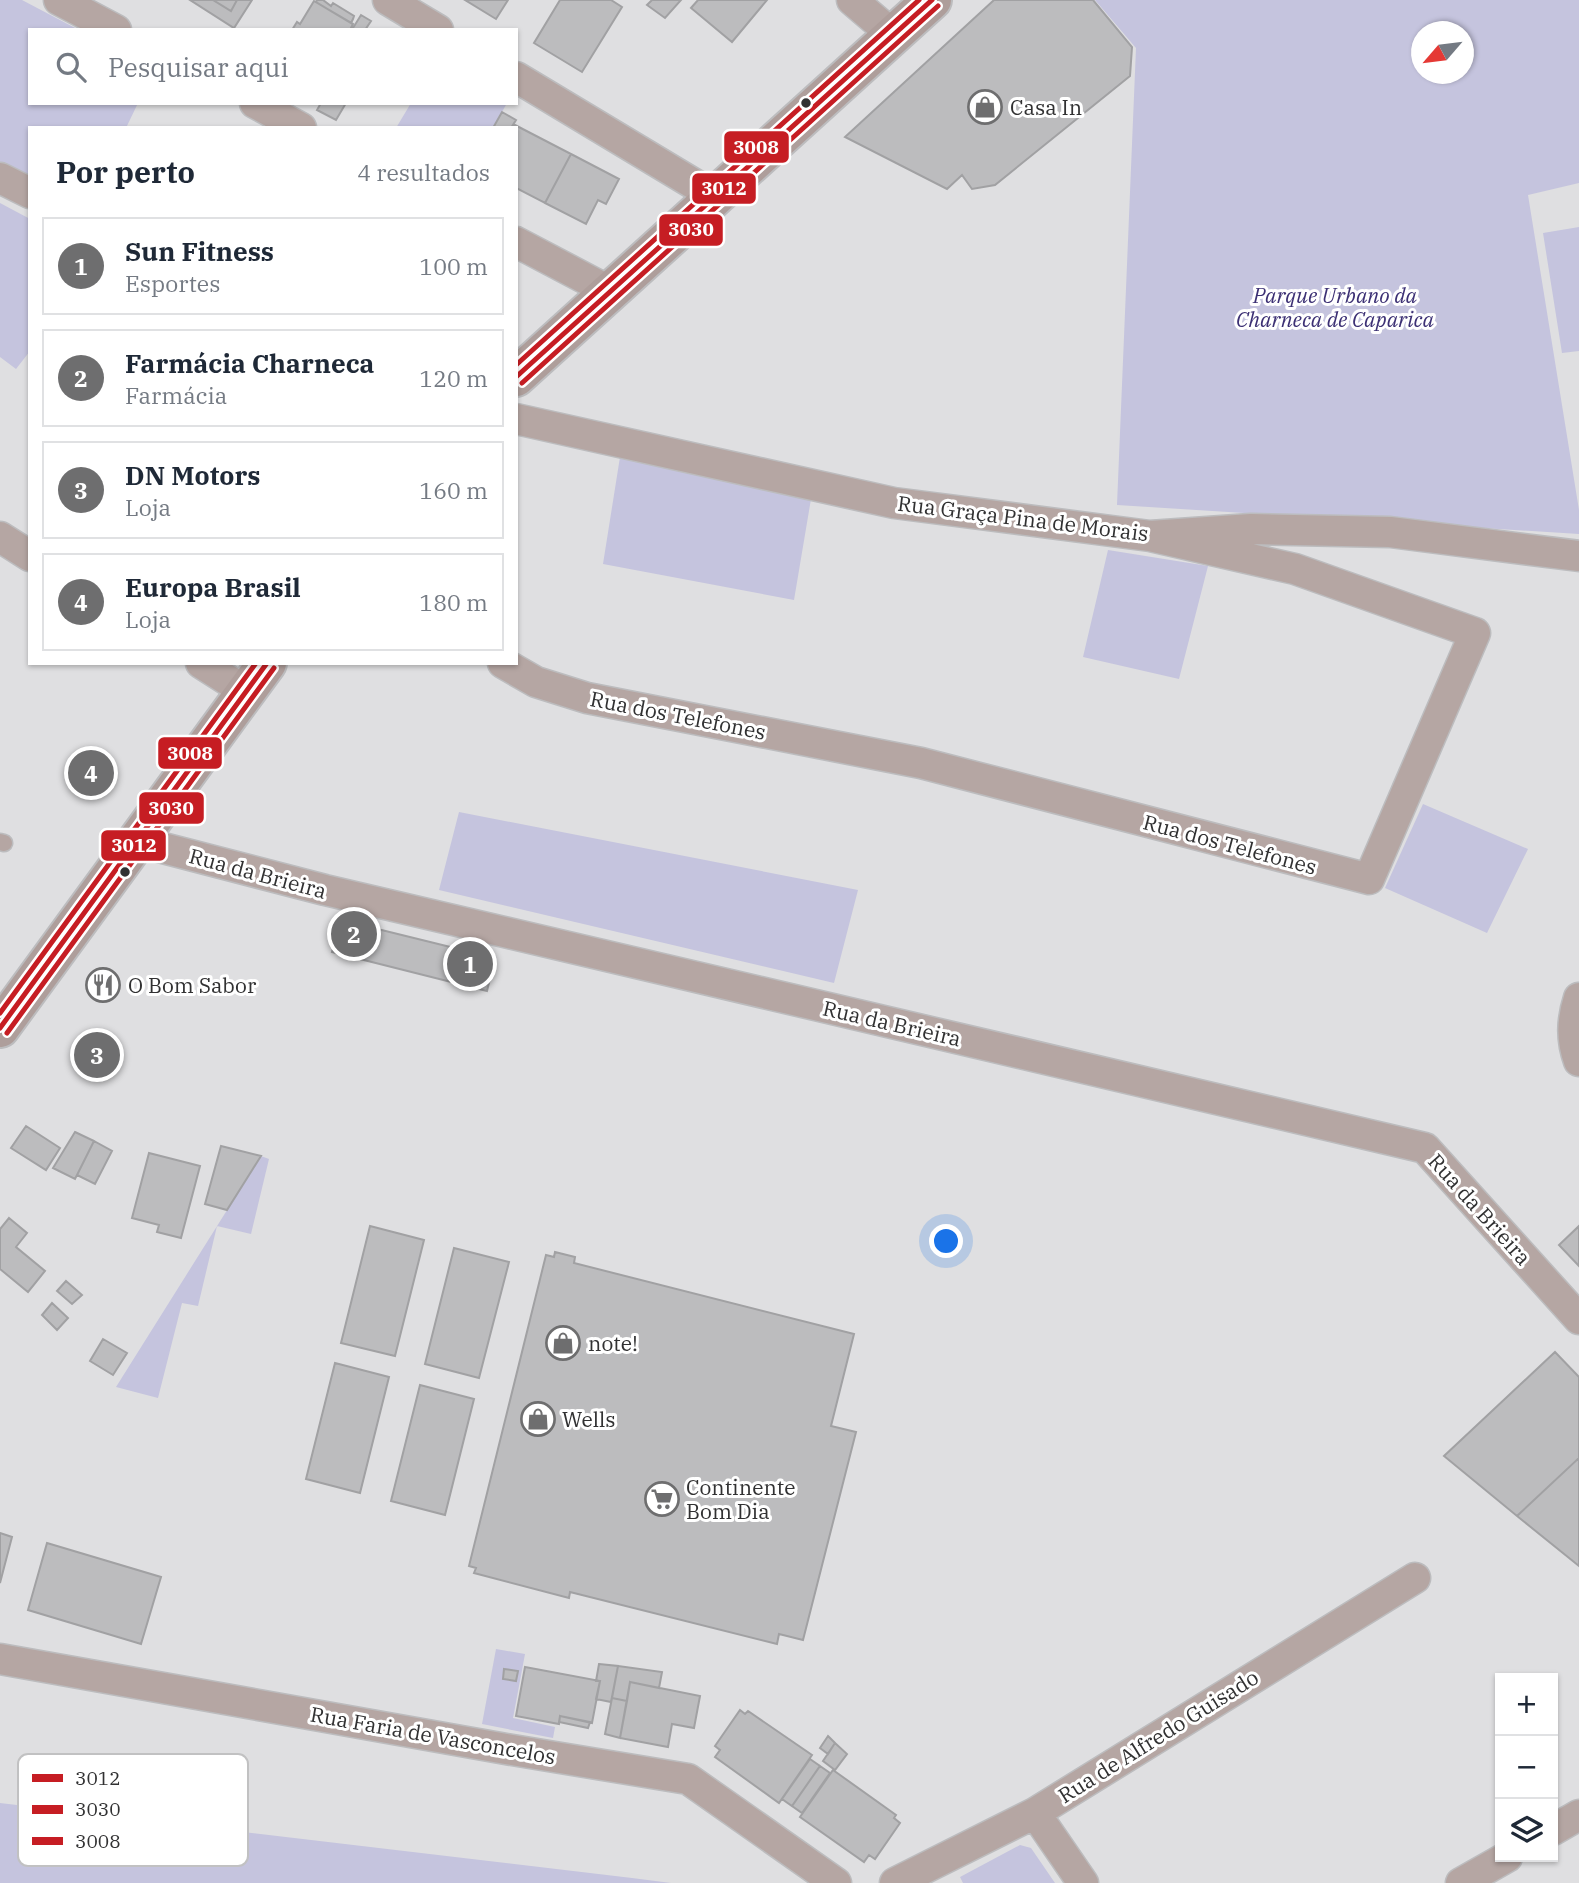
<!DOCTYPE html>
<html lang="pt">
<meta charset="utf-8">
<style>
body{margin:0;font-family:"IBM Plex Serif",serif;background:#f2f2f3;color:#1f2937}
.controls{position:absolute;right:21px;bottom:21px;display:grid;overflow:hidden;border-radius:0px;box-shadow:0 2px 5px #0004}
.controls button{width:63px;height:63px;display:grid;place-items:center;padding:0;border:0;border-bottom:2px solid #e0e1e3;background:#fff;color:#1f2937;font:35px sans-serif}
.compass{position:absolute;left:1411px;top:21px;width:63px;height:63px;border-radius:50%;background:#fff;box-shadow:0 2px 5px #0004;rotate:242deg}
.you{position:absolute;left:947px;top:1242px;width:24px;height:24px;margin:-18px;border:5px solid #fff;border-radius:50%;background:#1a73e8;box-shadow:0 0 0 10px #1a73e833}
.badge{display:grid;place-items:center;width:46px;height:46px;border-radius:50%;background:#6e6e6f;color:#fff;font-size:23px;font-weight:700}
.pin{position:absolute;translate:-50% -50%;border:4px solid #fff;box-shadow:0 2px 7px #0006}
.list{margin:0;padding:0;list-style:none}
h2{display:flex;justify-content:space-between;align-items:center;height:91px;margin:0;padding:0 28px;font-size:30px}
h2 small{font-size:23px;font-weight:400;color:#747a83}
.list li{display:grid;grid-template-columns:46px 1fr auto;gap:21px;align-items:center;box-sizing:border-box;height:98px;margin:0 14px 14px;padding:0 14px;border:2px solid #e0e1e3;border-radius:0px}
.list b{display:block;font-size:26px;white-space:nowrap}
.list p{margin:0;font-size:23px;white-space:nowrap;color:#747a83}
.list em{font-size:23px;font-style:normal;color:#747a83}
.icon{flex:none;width:38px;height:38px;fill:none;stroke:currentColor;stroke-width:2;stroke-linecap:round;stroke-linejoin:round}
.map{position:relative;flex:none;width:1579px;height:1883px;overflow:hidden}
.search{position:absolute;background:#fff;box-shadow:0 2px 5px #0004;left:28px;top:28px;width:490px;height:77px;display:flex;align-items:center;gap:18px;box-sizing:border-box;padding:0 24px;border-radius:0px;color:#747a83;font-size:26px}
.panel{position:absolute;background:#fff;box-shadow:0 2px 5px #0004;left:28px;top:126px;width:490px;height:539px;border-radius:0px}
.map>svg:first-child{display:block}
</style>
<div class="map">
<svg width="1579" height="1883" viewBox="0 0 1579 1883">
<rect width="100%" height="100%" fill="#dfdfe1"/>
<path fill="#c5c4de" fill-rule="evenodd" d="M0 0H22L79 30H30V103H138L126 128H30V184L0 169Z
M1095 0H1579V183L1528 195 1579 510V534L1117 505 1136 48ZM1422 32H1464V74H1422Z
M411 103H507L493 128H396Z
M0 203 30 219V351L16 369 0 357Z
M1579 227V351L1562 353 1543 233Z
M620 457 811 499 794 600 603 564Z
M1108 550 1208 566 1179 679 1083 657Z
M1423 804 1528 849 1487 933 1385 888Z
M459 812 858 890 834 983 439 890Z
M261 1156 269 1159 251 1234 217 1226 198 1306 182 1303 158 1398 116 1387Z
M496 1649 525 1654 513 1718 555 1727 553 1738 482 1724Z
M0 1803 632 1878 671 1883H0Z
M1020 1845 1031 1848 1055 1883H963L960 1877Z"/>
<path fill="#bcbcbe" stroke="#a1a1a3" stroke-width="2" d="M190 0H213L231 11 237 0H252L234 28Z
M213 0H237L231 11Z
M317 0H323L331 6 333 3 354 16 353 19 351 23 316 2Z
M465 0H508L496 19Z
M560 0H611L622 7 582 72 534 43Z
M652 0H681L665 18 647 5Z
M698 0H767L732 42 691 8Z
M994 0H1093L1132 47 1130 76 995 185 972 189 962 175 947 189 845 137Z
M314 1 353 24 350 30H292L297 22 300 24Z
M361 15 371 21 365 30H357L353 28Z
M321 103H346L336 120 317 110Z
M502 112 516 120 511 128H493Z
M515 125 571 154 545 203 516 188Z
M571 154 619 179 606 204 598 200 586 224 545 203Z
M341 920 495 958 487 991 332 952Z
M26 1126 60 1148 46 1170 11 1148Z
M75 1132 94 1141 75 1179 53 1168Z
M94 1141 112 1151 95 1184 77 1175Z
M221 1146 261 1156 227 1210 205 1204Z
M149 1153 200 1166 181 1238 157 1232 159 1225 132 1218Z
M9 1218 27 1233 16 1247 45 1271 28 1292 0 1269V1229Z
M370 1226 424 1240 395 1356 341 1343Z
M1579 1226V1266L1559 1245Z
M454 1248 509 1262 479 1378 425 1364Z
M555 1252 575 1257 574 1263 854 1334 831 1426 856 1432 803 1640 779 1634 777 1644 570 1592 569 1598 474 1573 476 1568 469 1566 546 1255 554 1257Z
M66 1281 82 1295 72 1304 57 1291Z
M52 1303 68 1318 57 1330 42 1315Z
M103 1339 127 1353 113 1375 90 1361Z
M1555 1352 1579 1377V1458L1517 1516 1444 1456Z
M335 1363 389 1377 360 1493 306 1479Z
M420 1385 474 1399 445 1515 391 1501Z
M1579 1458V1566L1517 1516Z
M0 1533 12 1537 0 1583Z
M47 1543 161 1577 141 1644 28 1610Z
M599 1664 618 1666 611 1702 596 1699 600 1681H596Z
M618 1666 662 1672 659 1688 630 1682 627 1701 612 1698Z
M525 1667 600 1681 592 1723 560 1716 559 1724 516 1716Z
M504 1669 518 1671 516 1681 503 1679Z
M630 1682 700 1696 694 1728 672 1724 668 1747 620 1738Z
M612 1698 627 1701 620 1738 605 1734Z
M740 1710 745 1714 748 1711 812 1755 779 1803 715 1757 720 1750 715 1746Z
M560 1716 590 1722 588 1728 559 1722Z
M828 1736 835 1743 828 1754 820 1748Z
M835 1743 847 1754 835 1770 823 1761Z
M810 1759 820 1766 792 1806 782 1799Z
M820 1766 830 1773 802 1813 792 1806Z
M833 1770 896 1815 894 1818 900 1823 875 1859 869 1855 864 1862 800 1817Z"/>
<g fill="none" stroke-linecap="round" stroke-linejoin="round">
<g stroke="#bcbcbe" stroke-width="19">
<path id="lane" d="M0 842 4 843"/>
</g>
<g stroke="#bcbcbe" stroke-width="33">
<path id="street" d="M59 0 116 30
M388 0 438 30
M852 0 893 35
M516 77 714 196
M255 103 301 128
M0 178 30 193
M516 242 609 291
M516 419 894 503 1150 536 1251 529 1390 532 1579 556
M0 537 30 556
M201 663 245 691
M503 663 536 682 587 698 921 763 1369 879 1475 633 1295 569 1150 536
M136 841 325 890 1425 1148 1579 1319
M1579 998C1572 1020 1571 1039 1579 1061
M0 1659 506 1749 688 1779 836 1883
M1035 1813 1083 1883
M1553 1830 1579 1815
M895 1883 1035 1813 1415 1578
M1461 1883 1507 1857"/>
</g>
<g stroke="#bcbcbe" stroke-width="42">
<path id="primary" d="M516 377 932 0
M0 1028 267 663"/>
</g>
<use href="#lane" stroke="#b5a6a3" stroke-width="16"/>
<use href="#street" stroke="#b5a6a3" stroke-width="30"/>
<use href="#primary" stroke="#ae9e9b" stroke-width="38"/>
<g stroke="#fff" stroke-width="10">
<path id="bus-1" d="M516 377 932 0
M0 1028 267 663"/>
</g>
<g stroke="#fff" stroke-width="10">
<path id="bus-2" d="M522 383 938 6
M7 1033 274 668"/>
</g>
<g stroke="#fff" stroke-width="10">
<path id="bus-3" d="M516 365 919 0
M0 1013 256 663"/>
</g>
<use href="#bus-1" stroke="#c61d23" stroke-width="5"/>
<use href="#bus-2" stroke="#c61d23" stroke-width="5"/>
<use href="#bus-3" stroke="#c61d23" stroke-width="5"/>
</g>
<defs>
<g id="shop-ring" transform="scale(1.75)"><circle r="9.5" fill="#fff" stroke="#6e6e6f" stroke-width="1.5"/><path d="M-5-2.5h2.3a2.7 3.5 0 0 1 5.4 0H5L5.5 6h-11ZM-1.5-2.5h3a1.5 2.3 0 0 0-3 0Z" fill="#6e6e6f"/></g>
<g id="restaurant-ring" transform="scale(1.75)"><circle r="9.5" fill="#fff" stroke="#6e6e6f" stroke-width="1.5"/><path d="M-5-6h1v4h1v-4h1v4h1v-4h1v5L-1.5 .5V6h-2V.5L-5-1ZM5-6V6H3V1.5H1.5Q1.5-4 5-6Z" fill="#6e6e6f"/></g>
<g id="supermarket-ring" transform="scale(1.75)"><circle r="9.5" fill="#fff" stroke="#6e6e6f" stroke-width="1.5"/><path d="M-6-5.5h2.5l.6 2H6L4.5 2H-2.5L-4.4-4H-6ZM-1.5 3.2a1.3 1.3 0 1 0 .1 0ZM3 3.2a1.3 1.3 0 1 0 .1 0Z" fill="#6e6e6f"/></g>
</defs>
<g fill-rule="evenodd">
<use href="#shop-ring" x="985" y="107"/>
<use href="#restaurant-ring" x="103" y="985"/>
<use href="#shop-ring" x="563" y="1343"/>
<use href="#shop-ring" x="538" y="1419"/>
<use href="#supermarket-ring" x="662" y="1499"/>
</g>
<g fill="#313132" stroke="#fff" stroke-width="2.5">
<circle cx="806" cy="103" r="6"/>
<circle cx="125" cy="872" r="6"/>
</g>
<g text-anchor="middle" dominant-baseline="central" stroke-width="6" stroke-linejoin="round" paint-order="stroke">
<g font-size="21" fill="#313132" stroke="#fff" text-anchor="start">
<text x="1010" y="107">Casa In</text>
<text x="128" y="985">O Bom Sabor</text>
<text x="588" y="1343">note!</text>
<text x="562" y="1419">Wells</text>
<text x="686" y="1487">Continente<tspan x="686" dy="24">Bom Dia</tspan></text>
</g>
<g font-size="21" font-style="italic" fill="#3c3074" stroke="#fff">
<text x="1335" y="295">Parque Urbano da<tspan x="1335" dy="24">Charneca de Caparica</tspan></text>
</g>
<g font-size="21" fill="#313132" stroke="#fff">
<text transform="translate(1023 518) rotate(7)">Rua Graça Pina de Morais</text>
<text transform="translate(678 715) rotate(11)">Rua dos Telefones</text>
<text transform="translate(1230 844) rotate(15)">Rua dos Telefones</text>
<text transform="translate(258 873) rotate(15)">Rua da Brieira</text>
<text transform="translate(892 1023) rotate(13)">Rua da Brieira</text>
<text transform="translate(1480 1209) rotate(48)">Rua da Brieira</text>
<text transform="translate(433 1735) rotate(10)">Rua Faria de Vasconcelos</text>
<text transform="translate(1158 1736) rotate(-32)">Rua de Alfredo Guisado</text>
</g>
</g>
<rect x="18" y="1754" width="230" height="112" rx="10" fill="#fff" stroke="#c1c1c2" stroke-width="2"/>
<rect x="32" y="1774" width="31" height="8" fill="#c61d23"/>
<rect x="32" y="1805" width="31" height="9" fill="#c61d23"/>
<rect x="32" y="1837" width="31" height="8" fill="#c61d23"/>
<g font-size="19" fill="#313132">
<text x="75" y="1785">3012</text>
<text x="75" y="1816">3030</text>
<text x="75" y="1848">3008</text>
</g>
<g stroke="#fff" stroke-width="2.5">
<rect x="723" y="130" width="67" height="34" rx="7" fill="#c61d23"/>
<rect x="691" y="172" width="66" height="33" rx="7" fill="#c61d23"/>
<rect x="658" y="213" width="66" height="34" rx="7" fill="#c61d23"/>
<rect x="157" y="736" width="66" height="34" rx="7" fill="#c61d23"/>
<rect x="138" y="791" width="67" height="34" rx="7" fill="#c61d23"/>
<rect x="100" y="829" width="67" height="33" rx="7" fill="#c61d23"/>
</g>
<g font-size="19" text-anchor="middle" font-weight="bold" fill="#fff">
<text x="756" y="154">3008</text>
<text x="724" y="195">3012</text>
<text x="691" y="236">3030</text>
<text x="190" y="760">3008</text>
<text x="171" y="815">3030</text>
<text x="134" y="852">3012</text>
</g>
</svg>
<div class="controls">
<button>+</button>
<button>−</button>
<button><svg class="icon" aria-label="layers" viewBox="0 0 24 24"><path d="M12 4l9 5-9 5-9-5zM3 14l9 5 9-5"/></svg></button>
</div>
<svg class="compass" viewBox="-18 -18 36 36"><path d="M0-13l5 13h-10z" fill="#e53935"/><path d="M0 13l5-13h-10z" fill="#747a83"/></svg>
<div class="you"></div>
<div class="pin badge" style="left:470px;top:964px">1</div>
<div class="pin badge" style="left:354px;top:934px">2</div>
<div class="pin badge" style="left:97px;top:1055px">3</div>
<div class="pin badge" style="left:91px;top:773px">4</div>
<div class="search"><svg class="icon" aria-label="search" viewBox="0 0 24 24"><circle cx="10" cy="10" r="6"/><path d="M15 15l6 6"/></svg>Pesquisar aqui</div>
<section class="panel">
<h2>Por perto<small>4 resultados</small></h2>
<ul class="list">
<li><span class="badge">1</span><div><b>Sun Fitness</b><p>Esportes</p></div><em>100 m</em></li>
<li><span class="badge">2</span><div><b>Farmácia Charneca</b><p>Farmácia</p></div><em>120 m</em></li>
<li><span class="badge">3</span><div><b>DN Motors</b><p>Loja</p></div><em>160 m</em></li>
<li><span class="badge">4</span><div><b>Europa Brasil</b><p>Loja</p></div><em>180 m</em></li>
</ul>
</section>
</div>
